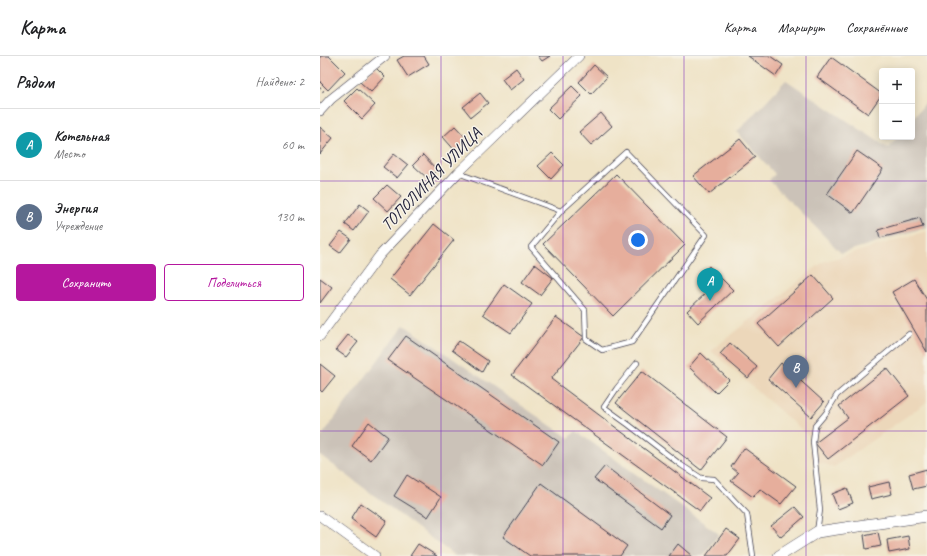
<!DOCTYPE html>
<html lang="ru">
<meta charset="utf-8">
<style>
body{margin:0;font-family:Caveat,sans-serif;background:#f2f2f2;color:#202124}
.controls{position:absolute;right:12px;top:12px;display:grid;overflow:hidden;border-radius:4px;box-shadow:0 2px 10px #0003}
.controls button{width:36px;height:36px;display:grid;place-items:center;padding:0;border:0;border-bottom:1px solid #e0e0e0;background:#fff;color:#202124;font:20px sans-serif}
.you{position:absolute;left:318px;top:184px;width:14px;height:14px;margin:-10px;border:3px solid #fff;border-radius:50%;background:#1a73e8;box-shadow:0 0 0 6px #1a73e833}
.badge{display:grid;place-items:center;width:26px;height:26px;border-radius:50%;background:#b5179e;color:#fff;font-size:13px;font-weight:700}
.pin{position:absolute;translate:-50% -33px;filter:drop-shadow(0 1px 2px #0008)}
.pin::after{content:'';position:absolute;top:21px;width:14px;height:12px;background:inherit;clip-path:polygon(0 0,100% 0,50% 100%)}
.list{margin:0;padding:0;list-style:none}
h2{display:flex;justify-content:space-between;align-items:center;height:52px;margin:0;padding:0 16px;font-size:17px}
h2 small{font-size:13px;font-weight:400;color:#757577}
.list li{display:grid;grid-template-columns:26px 1fr auto;gap:12px;align-items:center;box-sizing:border-box;height:72px;padding:0 16px;border-top:1px solid #e0e0e0}
.list b{display:block;font-size:15px;white-space:nowrap}
.list p{margin:0;font-size:13px;white-space:nowrap;color:#757577}
.list em{font-size:13px;font-style:normal;color:#757577}
.actions{display:flex;gap:8px;padding:12px 16px}
.actions a{flex:1;padding:9px 0;border:1px solid #b5179e;border-radius:4px;text-align:center;font-size:14px;color:#b5179e}
.actions .main{background:#b5179e;color:#fff}
.map{position:relative;flex:none;width:607px;height:500px;overflow:hidden}
header{display:flex;align-items:center;gap:24px;box-sizing:border-box;height:56px;padding:0 20px;background:#fff;border-bottom:1px solid #e0e0e0}
header strong{font-size:19px}
nav{display:flex;gap:22px;margin-inline-start:auto;font-size:14px}
main{display:flex}
aside{flex:1;background:#fff}
.map>svg:first-child{display:block}
</style>
<header>
<strong>Карта</strong>
<nav><a>Карта</a><a>Маршрут</a><a>Сохранённые</a></nav>
</header>
<main>
<aside>
<h2>Рядом<small>Найдено: 2</small></h2>
<ul class="list">
<li><span class="badge" style="background:#0f9aa8">A</span><div><b>Котельная</b><p>Место</p></div><em>60 m</em></li>
<li><span class="badge" style="background:#5c6f8a">B</span><div><b>Энергия</b><p>Учреждение</p></div><em>130 m</em></li>
</ul>
<div class="actions"><a class="main">Сохранить</a><a>Поделиться</a></div>
</aside>
<div class="map">
<svg width="607" height="500" viewBox="0 0 607 500">
<rect width="100%" height="100%" fill="#f7f3e8"/>
<filter id="ink" filterUnits="userSpaceOnUse"><feTurbulence type="fractalNoise" baseFrequency=".025" numOctaves="2"/><feDisplacementMap in="SourceGraphic" scale="8" xChannelSelector="R" yChannelSelector="G"/><feConvolveMatrix kernelMatrix="1 2 1 2 8 2 1 2 1" color-interpolation-filters="sRGB"/></filter>
<filter id="wash" filterUnits="userSpaceOnUse"><feTurbulence type="fractalNoise" baseFrequency=".012" numOctaves="4" result="noise"/><feDisplacementMap in="SourceGraphic" scale="16" xChannelSelector="R" yChannelSelector="G"/><feGaussianBlur stdDeviation="0.9" result="paint"/><feColorMatrix in="noise" values="0 0 0 0 0 0 0 0 0 0 0 0 0 0 0 0 0 1.4 0 .05"/><feComposite in="paint" operator="in"/></filter>
<g filter="url(#wash)">
<rect width="100%" height="100%" fill="#efe3c6"/>
<path fill="#ecd7ba" d="M607 175V346L514 411 491 404 490 381 391 295 503 206Z"/>
<path fill="#cbc2b8" d="M466 24 568 92 578 81H592V63L607 45V171L521 197 449 124 455 118 417 76Z
M84 269 249 382 256 375 399 478 383 500H135L0 399V382Z"/>
<g id="blocks">
<path fill="#e6ae9c" d="M0 0H9L25 16 8 34 0 26Z
M84 0H104L109 8 88 21 77 4Z
M218 0H230L222 5Z
M428 0H450L463 9 456 20Z
M511 1 562 38 548 58 497 21Z
M274 9 287 21 271 38 259 26Z
M55 11 65 21 51 36 40 26Z
M196 12 204 23 190 34 182 23Z
M252 30 262 40 238 63 228 53Z
M37 32 55 49 42 63 24 45Z
M160 37 168 47 151 61 143 51Z
M281 57 292 70 271 89 259 76Z
M135 70 150 86 138 98 123 81Z
M0 71 13 82 0 98Z
M420 83 435 101 389 138 373 120Z
M537 95 563 113 533 157 507 138Z
M232 97 244 109 231 123 218 110Z
M74 98 88 109 77 122 63 111Z
M103 99 117 114 108 123 93 109Z
M296 118 365 189 293 260 223 188Z
M67 129 81 141 68 155 54 142Z
M40 148 49 155 34 175 25 168Z
M600 162 603 171 560 182 558 174Z
M114 168 134 184 90 239 70 223Z
M21 176 31 183 20 197 10 190Z
M215 208 233 222 220 239 202 226Z
M389 210 413 234 378 267 367 255 389 234 377 221Z
M493 219 513 242 459 291 438 268Z
M0 222 12 231 0 247Z
M594 223 607 244V296L572 236Z
M184 228 212 248 191 277 163 258Z
M236 261 264 281 231 323 390 442 380 455 192 319Z
M28 279 38 286 26 301 16 294Z
M86 280 239 386 223 409 68 304Z
M139 285 168 305 162 316 132 294Z
M410 287 437 311 428 322 400 298Z
M381 297 409 324 396 337 369 311Z
M461 307 504 346 491 361 448 323Z
M0 308 15 320 2 336 0 334Z
M567 312 589 340 508 403 495 387 528 362 519 350Z
M322 315 407 381 381 414 296 347Z
M49 366 68 381 51 404 32 390Z
M424 392 476 430 461 448 440 433 433 441 411 425 418 417 411 411Z
M285 410 350 459 341 472 274 423Z
M607 413V430L593 433 589 418Z
M87 419 121 441 108 461 74 440Z
M569 426 572 438 551 443 548 431Z
M221 427 307 490 300 500H210L183 481Z
M527 432 533 447 518 453 512 438Z
M41 447 67 465 56 481 31 463Z
M475 451 484 461 461 481 451 470Z
M406 473 420 483 407 500H386Z
M558 476 561 490 546 493 544 479Z
M588 480 590 493 569 497 567 484Z
M98 488 117 500H90Z
M358 488 372 500H349Z"/>
</g>
</g>
<g filter="url(#ink)">
<use href="#blocks" fill-opacity="0" stroke="#413f50" stroke-width="1"/>
<g fill="none" stroke-linecap="round" stroke-linejoin="round">
<g stroke="#413f50" stroke-width="6">
<path id="service" d="M138 117 241 155 306 96 386 179 312 286 282 294 266 283 265 254 211 191 241 155
M317 307 297 332 284 351 309 369 361 409 381 422 394 423 427 458 433 500
M497 476 500 454 493 386 495 370 506 357 517 339 589 278"/>
</g>
<g stroke="#413f50" stroke-width="10">
<path id="minor" d="M0 55 11 43 65 0
M0 280 60 199 138 117 259 0
M0 460 55 500"/>
</g>
<g stroke="#413f50" stroke-width="12">
<path id="tertiary" d="M459 500 497 476 607 460"/>
</g>
<path stroke="#413f50" stroke-width="2" stroke-dasharray="1 3" stroke-linecap="butt" d="M0 32 5 37"/>
<use href="#service" stroke="#fff" stroke-width="4.5"/>
<use href="#minor" stroke="#fff" stroke-width="9"/>
<use href="#tertiary" stroke="#fff" stroke-width="11"/>
</g>
</g>
<path fill="none" stroke="#7b2cbf" stroke-width="1" stroke-opacity="0.55" d="M121 0V500M243 0V500M364 0V500M486 0V500M0 125H607M0 250H607M0 375H607"/>
<g text-anchor="middle" dominant-baseline="central" stroke-width="3" stroke-linejoin="round" paint-order="stroke">
<g font-size="17" fill="#22223b" stroke="#f7f3e8">
<text transform="translate(111 123) rotate(-46)">ТОПОЛИНАЯ УЛИЦА</text>
</g>
</g>
</svg>
<div class="controls">
<button>+</button>
<button>−</button>
</div>
<div class="you"></div>
<div class="pin badge" style="left:390px;top:245px;background:#0f9aa8">A</div>
<div class="pin badge" style="left:476px;top:332px;background:#5c6f8a">B</div>
</div>
</main>
